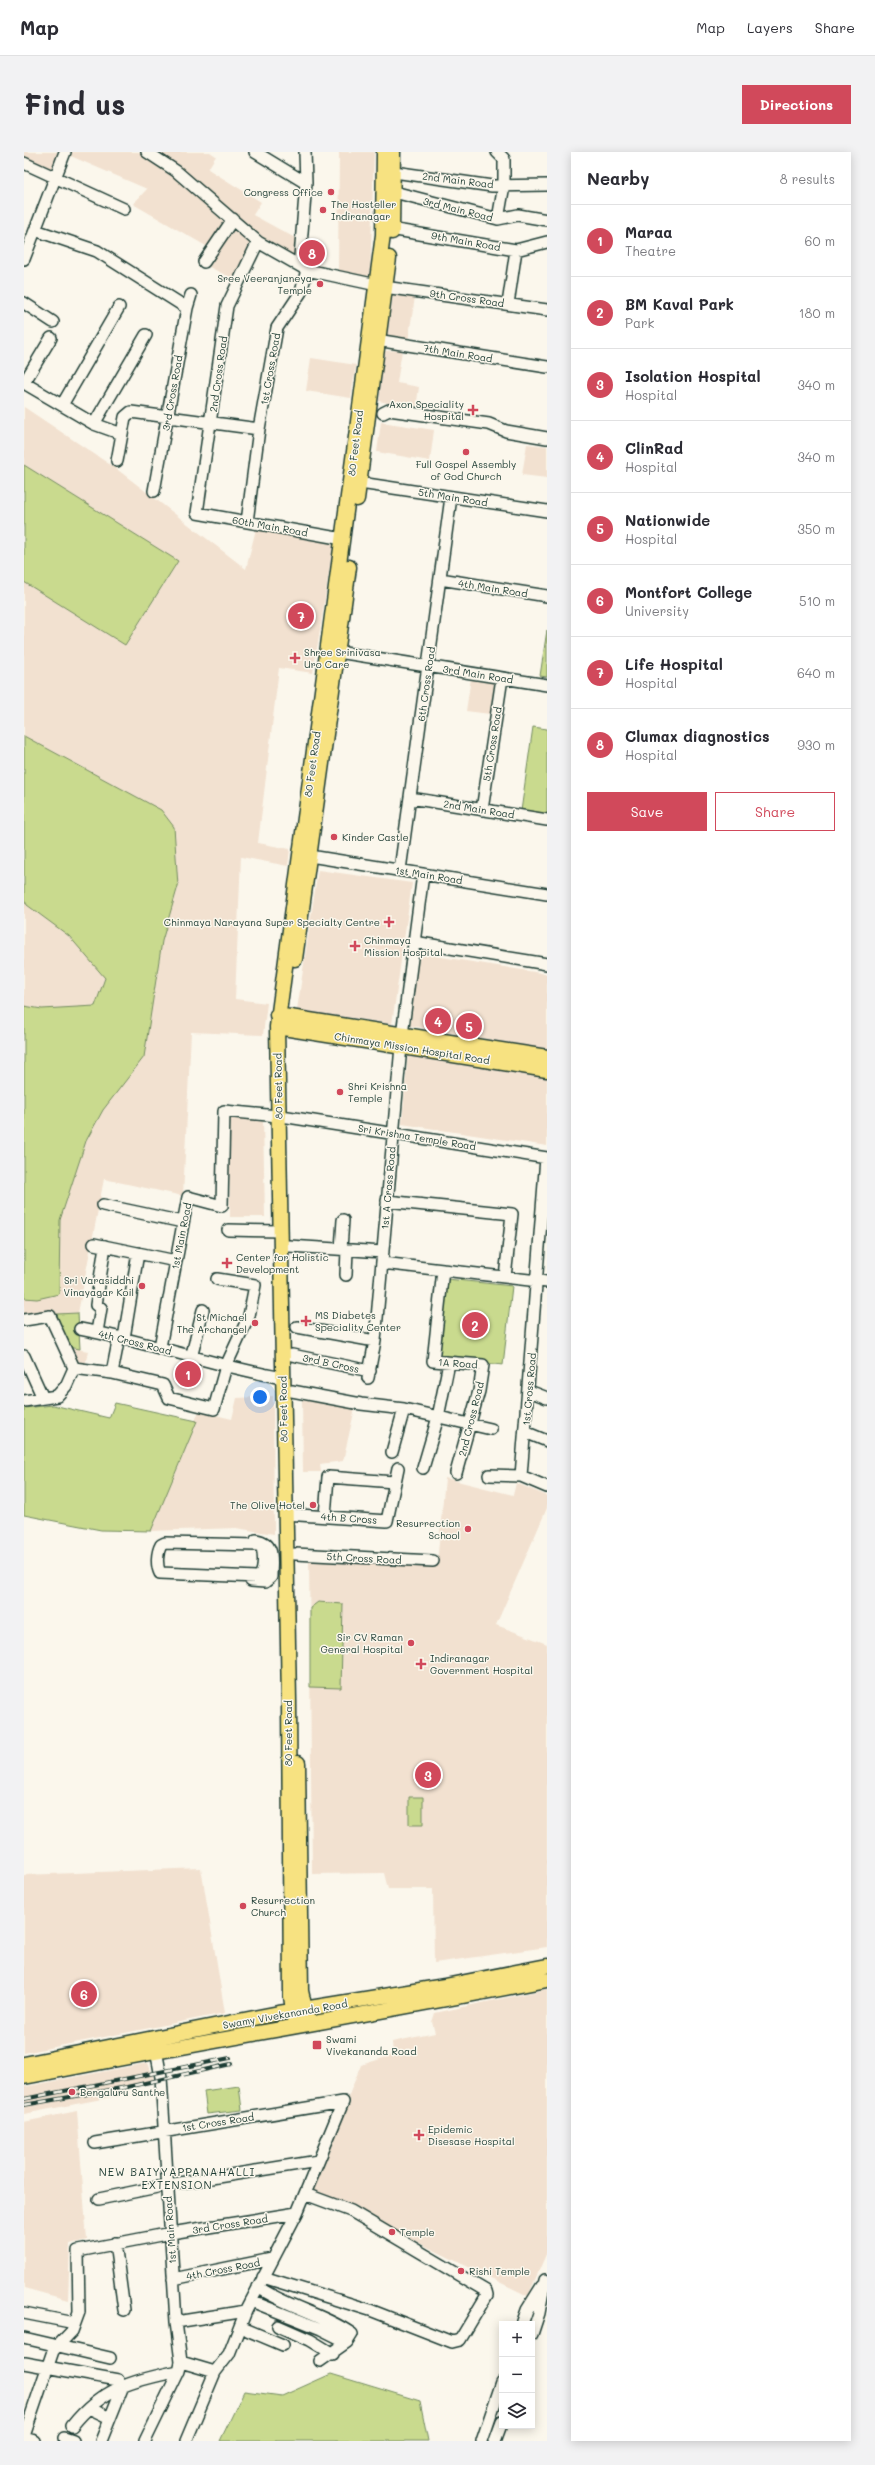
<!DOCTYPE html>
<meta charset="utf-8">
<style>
body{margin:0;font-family:Mali,sans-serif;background:#f2f2f3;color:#2b2b33}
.controls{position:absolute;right:12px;bottom:12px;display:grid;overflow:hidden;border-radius:0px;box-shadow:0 2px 10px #0003}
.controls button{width:36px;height:36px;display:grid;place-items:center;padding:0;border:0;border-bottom:1px solid #e1e1e2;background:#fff;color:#2b2b33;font:20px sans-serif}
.you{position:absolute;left:236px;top:1245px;width:14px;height:14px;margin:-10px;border:3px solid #fff;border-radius:50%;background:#1a73e8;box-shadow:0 0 0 6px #1a73e833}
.badge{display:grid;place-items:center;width:26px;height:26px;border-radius:50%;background:#d1495b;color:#fff;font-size:13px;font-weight:700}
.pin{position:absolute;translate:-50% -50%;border:2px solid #fff;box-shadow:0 1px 4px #0006}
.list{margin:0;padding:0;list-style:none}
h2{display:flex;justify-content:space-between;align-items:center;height:52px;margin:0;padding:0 16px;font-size:17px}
h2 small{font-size:13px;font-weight:400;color:#7c7c81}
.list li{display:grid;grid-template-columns:26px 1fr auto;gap:12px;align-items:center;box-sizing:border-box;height:72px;padding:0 16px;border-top:1px solid #e1e1e2}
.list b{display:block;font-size:15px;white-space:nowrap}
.list p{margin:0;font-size:13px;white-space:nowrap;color:#7c7c81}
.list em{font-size:13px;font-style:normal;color:#7c7c81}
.actions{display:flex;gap:8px;padding:12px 16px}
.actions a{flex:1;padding:9px 0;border:1px solid #d1495b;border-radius:0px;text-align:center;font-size:14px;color:#d1495b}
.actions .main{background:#d1495b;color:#fff}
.icon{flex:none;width:22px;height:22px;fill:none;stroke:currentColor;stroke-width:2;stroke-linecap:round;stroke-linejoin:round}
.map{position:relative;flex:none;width:523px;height:2289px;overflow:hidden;border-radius:0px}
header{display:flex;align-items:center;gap:24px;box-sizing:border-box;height:56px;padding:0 20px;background:#fff;border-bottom:1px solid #e1e1e2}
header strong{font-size:19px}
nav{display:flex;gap:22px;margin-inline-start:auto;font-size:14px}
.intro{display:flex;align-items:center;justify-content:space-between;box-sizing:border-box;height:96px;padding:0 24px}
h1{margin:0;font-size:28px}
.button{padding:10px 18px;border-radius:0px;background:#d1495b;color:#fff;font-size:14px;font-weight:700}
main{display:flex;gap:24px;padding:0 24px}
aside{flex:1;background:#fff;border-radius:0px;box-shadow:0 2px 10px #0003}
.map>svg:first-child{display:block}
</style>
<header>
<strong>Map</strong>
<nav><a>Map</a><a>Layers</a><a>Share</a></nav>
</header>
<div class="intro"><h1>Find us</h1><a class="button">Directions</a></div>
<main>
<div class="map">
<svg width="523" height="2289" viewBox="0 0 523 2289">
<rect width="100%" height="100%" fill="#fbf7ec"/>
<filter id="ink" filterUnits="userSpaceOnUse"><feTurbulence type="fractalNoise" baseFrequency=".025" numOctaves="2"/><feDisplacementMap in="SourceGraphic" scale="8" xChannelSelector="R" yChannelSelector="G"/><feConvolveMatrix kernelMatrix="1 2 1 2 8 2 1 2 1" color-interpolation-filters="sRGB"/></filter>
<g filter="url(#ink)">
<path fill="#f2e1d0" d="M0 0H39L31 23 0 9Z
M42 0H117L130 6 230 92 212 128 179 112 189 98 109 52 123 37 42 2Z
M130 0H186L192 4 184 17 237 50 229 63 273 87 272 108 236 87Z
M315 0H350L346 128 314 121Z
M369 142 391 145 384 189 362 186Z
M378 198 373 231 395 235 392 257 355 249 360 199Z
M287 206 332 213 327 246 282 239Z
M0 255 94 318 222 417 232 377 310 390 289 521 255 516 234 691 266 697 264 714 217 705 211 847 243 851 239 883 167 880 159 1044 80 1027 54 1161 0 1166Z
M357 270 410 278 406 309 353 300Z
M503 292 523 294V326L498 323Z
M447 526 471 530 466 562 442 559Z
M294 718 388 731 368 872 273 858Z
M392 801 523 822V898L382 873Z
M384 902 523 924V994L378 972Z
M205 965 239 967 241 1065H206Z
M43 1195 64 1199 61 1214 50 1212Z
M249 1244 250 1382 212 1376 127 1379 175 1259 208 1267 213 1246Z
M278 1248 331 1256 319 1309 296 1312 297 1320H279Z
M421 1326 489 1343 492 1331 523 1344V1356L472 1473 523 1492V1795L410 1811 409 1737H364L360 1721 288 1722 285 1404 413 1412Z
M177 1716 201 1861 0 1901V1723Z
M523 1837V2100L504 2144 287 2038 337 1913 369 1903 368 1890 411 1881 408 1870 411 1861Z
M124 1911 131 1930 106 1935 88 1945 0 1962V1935Z
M53 1959 63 2088 46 2092 44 2148 0 2136V1970Z"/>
<path fill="#c9da8e" stroke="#748c61" d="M0 313 154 409 101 493 0 430Z
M523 478V525L516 524Z
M509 575 523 577V663L497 659Z
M0 584 137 658 150 675 154 734 138 789 120 905 79 958 62 989 36 1068 35 1142 13 1147 0 1146V854L18 857 71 854 81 826 45 784 3 753 0 747Z
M423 1127 488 1134 479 1213 414 1206Z
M54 1161 56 1197 43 1195 33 1162Z
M91 1251 173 1269 127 1379 77 1378 0 1363V1256L29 1253 85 1266Z
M294 1450 319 1452 317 1536 286 1535V1456Z
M385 1645H399V1673H385Z
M215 1934 218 1958 183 1962 180 1939Z
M307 2222 396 2249 404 2289H196L220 2239 258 2244Z"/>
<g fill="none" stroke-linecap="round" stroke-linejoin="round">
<g stroke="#1f3d34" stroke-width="14">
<path id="minor" d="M123 0 152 19 234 90 283 118 367 136 523 158
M231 0 282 31
M473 0 480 7V33L474 67
M0 11 100 57
M370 20 468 34 523 33
M370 40 474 67 494 63 523 68
M360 76 492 98 523 90
M11 78 73 99 163 156
M234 90 203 154 173 361 319 387
M0 107 41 0
M180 110 209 67
M0 151 29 170
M484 152 492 98
M346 187 523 215
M0 231 70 272 98 282 101 265 107 260 235 277
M0 231 27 186
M38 253 95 155
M359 261 365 258 465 272 482 279 523 286
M70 272 122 183
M93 309 98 282
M336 331 523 359
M130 339 163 156 167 143
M223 370 235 277 253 176 277 140 283 118 276 105 282 31 281 0
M416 427 523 444
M314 500 523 533
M386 646 523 668
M458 658 478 526
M286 704 523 742
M376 718 427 345
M390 790 523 812
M363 1049 488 1062 481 1125
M79 1053 159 1070
M204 1078 256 1079
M70 1092 152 1109
M265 1094 359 1100
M317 1097 319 1068
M358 1111 523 1130
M419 1118 409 1209 459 1213 455 1239 432 1321
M322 1123 323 1098
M0 1168 26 1164 50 1216
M273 1175 351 1189
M56 1177C125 1190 190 1214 259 1226
M73 1180 77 1156 72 1153 81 1094
M100 1186 114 1101
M136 1195 164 1045 198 1054 200 959 264 965 523 1006
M268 1203 346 1219
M0 1204 19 1246
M167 1206 179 1158
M50 1216 88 1221 139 1233 145 1246 190 1257 202 1214 225 1164 231 1133 193 1127
M88 1221 95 1185
M344 1226 351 1189 378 883 399 722
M268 1239 337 1252 380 1257 467 1277
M505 1239 523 1246
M0 1249 33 1244 42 1234 50 1216
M501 1280 523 1289
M368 1300 380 1257
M399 1316 414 1265 425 1211
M465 1323 497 1324 523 1335
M497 1324 522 1006
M261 1362 363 1369 374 1316
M301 1364 304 1325 370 1330
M141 1391 233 1393 238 1395C240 1404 240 1415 237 1423L233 1425 136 1421C132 1413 133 1400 137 1393Z
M271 1402 409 1409
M227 1429 241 1430 247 1425C247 1409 252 1391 232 1388
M71 1991 319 1950
M75 2047 143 2033 294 2009
M91 2091 100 2158
M239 2125 346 2158 428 2190 436 2188 463 2143 462 2139 327 2059 281 2042
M149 2127 248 2107
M234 2135C263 2155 300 2162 328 2182L323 2190 296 2209
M227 2149 297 2177 323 2190
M0 2161 51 2171
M152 2170 222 2159
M498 2172 503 2158 518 2134
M254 2174 286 2188 309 2202
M216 2175 259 2193
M508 2182 515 2161 521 2128
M0 2186 86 2206
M157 2210 191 2220 162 2289
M0 2211 94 2228
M191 2220 205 2202 222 2159 273 2061 319 1950
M65 2256 86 2266
M48 2274C78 2236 110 2228 155 2219L157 2210 152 2170 137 1925 132 1898
M0 2284 29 2199 48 2179 55 2160 54 2099 147 2081 273 2061
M0 2286 11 2289
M40 2286 49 2289
M77 2289 99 2234
M121 2289 155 2219
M458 2289 478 2230
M471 2289 478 2270"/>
</g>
<g stroke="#1f3d34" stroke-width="17">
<path id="major" d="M368 80 369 0
M333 347 365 106
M271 807 325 415
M253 863 523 905
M253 875 523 918
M274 1611 277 1839 284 1871
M271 1874 267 1844 265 1549 253 875 359 83 360 0
M0 1912 255 1861 421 1834 523 1814
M0 1925C174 1890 349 1862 523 1828"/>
</g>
<use href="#minor" stroke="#fbf7ec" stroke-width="11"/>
<use href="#major" stroke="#f7e281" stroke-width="14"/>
<g stroke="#1f3d34" stroke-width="4">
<path id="rail" d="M0 1947 206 1906
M0 1953 103 1935 207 1912"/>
</g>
<use href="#rail" stroke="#fbf7ec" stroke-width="2.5" stroke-dasharray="8" stroke-linecap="butt"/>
</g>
</g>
<g fill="#d1495b" stroke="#fbf7ec" stroke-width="1.5">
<circle cx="307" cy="40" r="4"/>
<circle cx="299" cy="58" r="4"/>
<circle cx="296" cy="132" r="4"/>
<path d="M447 252h4v4h4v4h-4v4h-4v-4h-4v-4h4z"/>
<circle cx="442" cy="300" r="4"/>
<path d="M269 500h4v4h4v4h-4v4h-4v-4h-4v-4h4z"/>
<circle cx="310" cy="685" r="4"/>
<path d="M363 764h4v4h4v4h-4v4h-4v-4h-4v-4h4z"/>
<path d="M329 788h4v4h4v4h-4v4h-4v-4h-4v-4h4z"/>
<circle cx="316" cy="940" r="4"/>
<path d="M201 1105h4v4h4v4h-4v4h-4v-4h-4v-4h4z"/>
<circle cx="118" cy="1134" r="4"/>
<path d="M280 1163h4v4h4v4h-4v4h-4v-4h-4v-4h4z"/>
<circle cx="231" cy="1171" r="4"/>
<circle cx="289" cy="1353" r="4"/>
<circle cx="444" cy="1377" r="4"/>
<circle cx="387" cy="1491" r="4"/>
<path d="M395 1506h4v4h4v4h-4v4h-4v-4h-4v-4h4z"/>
<circle cx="219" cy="1754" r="4"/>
<rect x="288" y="1888" width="10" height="10" rx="2"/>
<circle cx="48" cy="1940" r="4"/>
<path d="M393 1977h4v4h4v4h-4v4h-4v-4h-4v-4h4z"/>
<circle cx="368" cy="2080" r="4"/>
<circle cx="437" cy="2119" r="4"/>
</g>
<g text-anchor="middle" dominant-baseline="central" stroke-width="3" stroke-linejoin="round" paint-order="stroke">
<g font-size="10" fill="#1f3d34" stroke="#fbf7ec">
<text transform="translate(434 28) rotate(7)">2nd Main Road</text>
<text transform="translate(434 57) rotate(14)">3rd Main Road</text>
<text transform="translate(442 89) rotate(10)">9th Main Road</text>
<text transform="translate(443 146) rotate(8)">9th Cross Road</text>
<text transform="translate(434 201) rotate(9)">7th Main Road</text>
<text transform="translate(246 217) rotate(-80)">1st Cross Road</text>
<text transform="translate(194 222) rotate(-82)">2nd Cross Road</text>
<text transform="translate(148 241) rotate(-80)">3rd Cross Road</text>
<text transform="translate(331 291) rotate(-83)">80 Feet Road</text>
<text transform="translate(429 345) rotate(9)">5th Main Road</text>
<text transform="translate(246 374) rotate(10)">60th Main Road</text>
<text transform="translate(469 436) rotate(9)">4th Main Road</text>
<text transform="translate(454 522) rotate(9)">3rd Main Road</text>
<text transform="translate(402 532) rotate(-82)">6th Cross Road</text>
<text transform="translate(468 592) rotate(-81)">5th Cross Road</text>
<text transform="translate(288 612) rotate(-82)">80 Feet Road</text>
<text transform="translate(455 657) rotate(9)">2nd Main Road</text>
<text transform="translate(405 723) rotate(9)">1st Main Road</text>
<text transform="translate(388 896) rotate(9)">Chinmaya Mission Hospital Road</text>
<text transform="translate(254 934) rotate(-91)">80 Feet Road</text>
<text transform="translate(393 985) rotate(9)">Sri Krishna Temple Road</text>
<text transform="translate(364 1036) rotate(-85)">1st A Cross Road</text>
<text transform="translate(157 1084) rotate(-79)">1st Main Road</text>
<text transform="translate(111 1190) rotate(14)">4th Cross Road</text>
<text transform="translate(307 1211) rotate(12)">3rd B Cross</text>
<text transform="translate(434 1211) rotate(4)">1A Road</text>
<text transform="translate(505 1237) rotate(-85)">1st Cross Road</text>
<text transform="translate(259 1257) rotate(-91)">80 Feet Road</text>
<text transform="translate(447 1267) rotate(-76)">2nd Cross Road</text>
<text transform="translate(325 1366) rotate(4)">4th B Cross</text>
<text transform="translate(340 1406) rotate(3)">5th Cross Road</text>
<text transform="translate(264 1581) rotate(-90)">80 Feet Road</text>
<text transform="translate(261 1862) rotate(-10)">Swamy Vivekananda Road</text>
<text transform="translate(194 1970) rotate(-9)">1st Cross Road</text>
<text transform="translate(206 2072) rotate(-9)">3rd Cross Road</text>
<text transform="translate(146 2078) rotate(-94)">1st Main Road</text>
<text transform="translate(199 2117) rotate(-11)">4th Cross Road</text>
</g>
<g font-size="10" fill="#1f3d34" stroke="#fbf7ec" text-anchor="start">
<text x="299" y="40" text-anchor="end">Congress Office</text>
<text x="307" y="52">The Hosteller<tspan x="307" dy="12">Indiranagar</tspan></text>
<text x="288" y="126" text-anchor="end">Sree Veeranjaneya<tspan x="288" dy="12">Temple</tspan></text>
<text x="440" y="252" text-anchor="end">Axon Speciality<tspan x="440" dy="12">Hospital</tspan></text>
<text x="442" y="312" text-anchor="middle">Full Gospel Assembly<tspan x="442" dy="12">of God Church</tspan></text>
<text x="280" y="500">Shree Srinivasa<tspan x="280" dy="12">Uro Care</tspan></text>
<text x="318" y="685">Kinder Castle</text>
<text x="356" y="770" text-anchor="end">Chinmaya Narayana Super Specialty Centre</text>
<text x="340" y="788">Chinmaya<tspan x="340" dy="12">Mission Hospital</tspan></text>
<text x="324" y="934">Shri Krishna<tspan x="324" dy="12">Temple</tspan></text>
<text x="212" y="1105">Center for Holistic<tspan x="212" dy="12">Development</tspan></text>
<text x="110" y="1128" text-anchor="end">Sri Varasiddhi<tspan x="110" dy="12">Vinayagar Koil</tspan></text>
<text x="291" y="1163">MS Diabetes<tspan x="291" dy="12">Speciality Center</tspan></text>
<text x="223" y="1165" text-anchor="end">St Michael<tspan x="223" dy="12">The Archangel</tspan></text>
<text x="281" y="1353" text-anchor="end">The Olive Hotel</text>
<text x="436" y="1371" text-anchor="end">Resurrection<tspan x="436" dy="12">School</tspan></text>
<text x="379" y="1485" text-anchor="end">Sir CV Raman<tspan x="379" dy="12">General Hospital</tspan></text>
<text x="406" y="1506">Indiranagar<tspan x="406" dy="12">Government Hospital</tspan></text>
<text x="227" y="1748">Resurrection<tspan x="227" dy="12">Church</tspan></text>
<text x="302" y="1887">Swami<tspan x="302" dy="12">Vivekananda Road</tspan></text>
<text x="56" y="1940">Bengaluru Santhe</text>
<text x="404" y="1977">Epidemic<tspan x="404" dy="12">Disesase Hospital</tspan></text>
<text x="376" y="2080">Temple</text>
<text x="445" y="2119">Rishi Temple</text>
</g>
<g font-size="11" letter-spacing="1" fill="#1f3d34" stroke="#fbf7ec">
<text x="153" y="2019">NEW BAIYYAPPANAHALLI<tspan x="153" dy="13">EXTENSION</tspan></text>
</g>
</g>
</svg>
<div class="controls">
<button>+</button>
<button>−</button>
<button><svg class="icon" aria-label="layers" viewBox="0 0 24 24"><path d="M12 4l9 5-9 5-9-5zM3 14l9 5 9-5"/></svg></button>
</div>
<div class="you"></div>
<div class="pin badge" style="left:164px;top:1222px">1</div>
<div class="pin badge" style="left:451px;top:1173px">2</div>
<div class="pin badge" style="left:404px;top:1623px">3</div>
<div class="pin badge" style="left:414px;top:869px">4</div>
<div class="pin badge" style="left:445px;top:874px">5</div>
<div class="pin badge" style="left:60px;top:1842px">6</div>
<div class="pin badge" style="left:277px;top:464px">7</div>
<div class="pin badge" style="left:288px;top:101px">8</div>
</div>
<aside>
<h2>Nearby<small>8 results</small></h2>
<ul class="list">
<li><span class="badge">1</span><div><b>Maraa</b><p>Theatre</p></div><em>60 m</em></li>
<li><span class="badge">2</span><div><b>BM Kaval Park</b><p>Park</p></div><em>180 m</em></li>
<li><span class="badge">3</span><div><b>Isolation Hospital</b><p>Hospital</p></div><em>340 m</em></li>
<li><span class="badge">4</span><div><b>ClinRad</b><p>Hospital</p></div><em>340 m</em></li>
<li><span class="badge">5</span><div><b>Nationwide</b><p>Hospital</p></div><em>350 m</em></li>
<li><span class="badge">6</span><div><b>Montfort College</b><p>University</p></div><em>510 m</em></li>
<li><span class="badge">7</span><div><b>Life Hospital</b><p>Hospital</p></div><em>640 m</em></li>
<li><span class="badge">8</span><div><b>Clumax diagnostics</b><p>Hospital</p></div><em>930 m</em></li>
</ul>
<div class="actions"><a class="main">Save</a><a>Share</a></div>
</aside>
</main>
